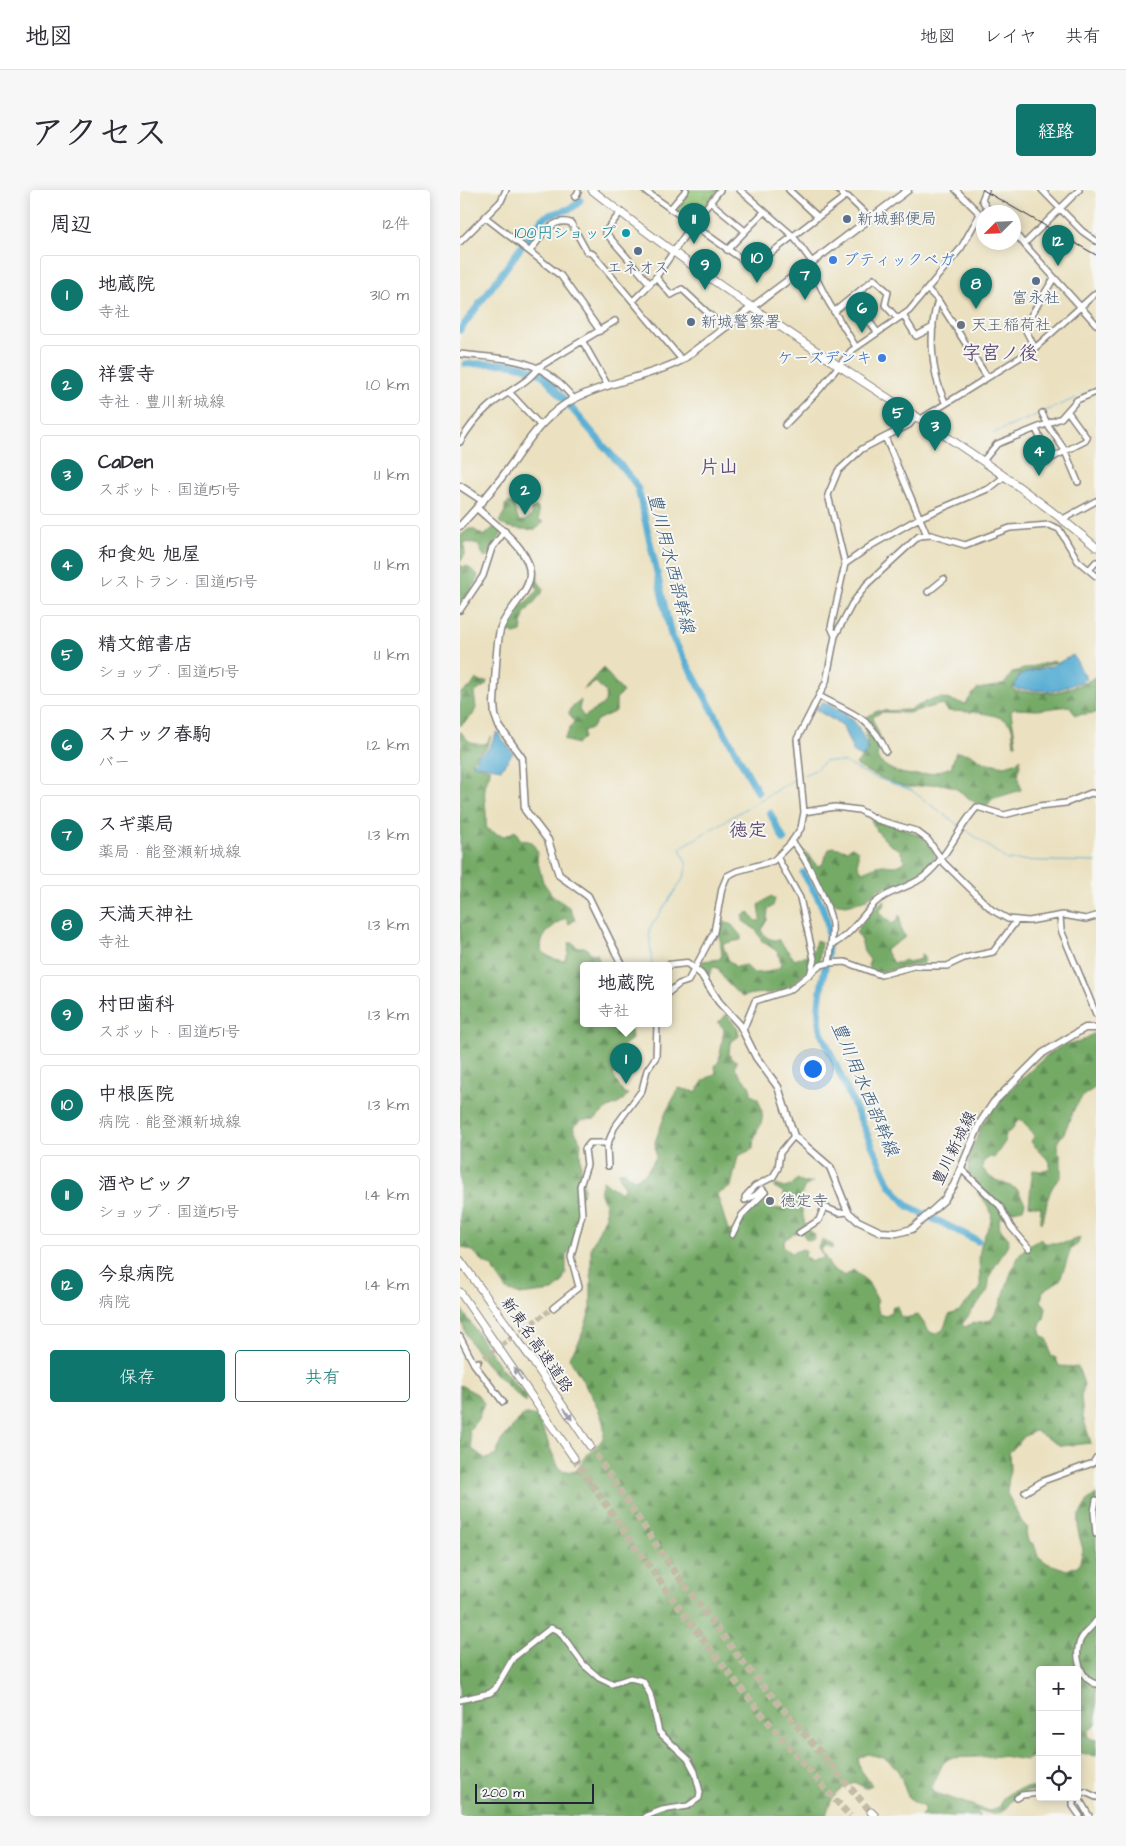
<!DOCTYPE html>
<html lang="ja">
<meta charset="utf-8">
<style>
body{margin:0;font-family:"Architects Daughter","Klee One",sans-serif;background:#f7f7f7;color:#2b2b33}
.controls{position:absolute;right:15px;bottom:15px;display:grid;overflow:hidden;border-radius:5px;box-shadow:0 2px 12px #0003}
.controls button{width:45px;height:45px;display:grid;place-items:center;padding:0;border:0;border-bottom:1px solid #e1e1e2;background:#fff;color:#2b2b33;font:25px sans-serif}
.compass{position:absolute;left:516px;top:15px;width:45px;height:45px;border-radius:50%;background:#fff;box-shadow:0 2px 12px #0003;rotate:246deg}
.scale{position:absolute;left:15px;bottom:12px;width:119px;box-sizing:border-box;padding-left:5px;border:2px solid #22223b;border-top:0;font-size:14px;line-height:18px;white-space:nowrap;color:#22223b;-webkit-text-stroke:4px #f6f6f2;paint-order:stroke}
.you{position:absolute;left:352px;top:878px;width:18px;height:18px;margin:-12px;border:4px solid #fff;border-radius:50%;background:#1a73e8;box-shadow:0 0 0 8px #1a73e833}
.badge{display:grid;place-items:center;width:32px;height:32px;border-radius:50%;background:#0f766e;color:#fff;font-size:16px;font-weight:700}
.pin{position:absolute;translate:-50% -41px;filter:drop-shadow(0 1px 2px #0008)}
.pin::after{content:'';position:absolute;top:26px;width:18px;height:15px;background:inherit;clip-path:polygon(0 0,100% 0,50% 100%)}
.popup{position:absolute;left:120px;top:772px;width:92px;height:65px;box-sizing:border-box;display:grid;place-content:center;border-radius:5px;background:#fff;filter:drop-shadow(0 1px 4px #0005);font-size:16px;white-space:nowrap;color:#7c7c81}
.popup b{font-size:19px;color:#2b2b33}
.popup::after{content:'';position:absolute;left:50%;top:100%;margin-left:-10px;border:10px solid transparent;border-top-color:#fff}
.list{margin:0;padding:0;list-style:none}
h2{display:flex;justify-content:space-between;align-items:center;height:65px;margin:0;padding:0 20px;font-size:21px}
h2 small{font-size:16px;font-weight:400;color:#7c7c81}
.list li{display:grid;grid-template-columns:32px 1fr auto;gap:15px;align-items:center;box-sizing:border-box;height:80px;margin:0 10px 10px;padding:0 10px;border:1px solid #e1e1e2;border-radius:5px}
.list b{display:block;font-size:19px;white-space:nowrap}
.list p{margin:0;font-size:16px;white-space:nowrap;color:#7c7c81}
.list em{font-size:16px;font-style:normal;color:#7c7c81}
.actions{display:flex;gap:10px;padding:15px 20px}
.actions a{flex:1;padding:11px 0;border:1px solid #0f766e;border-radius:5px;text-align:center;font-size:18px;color:#0f766e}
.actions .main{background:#0f766e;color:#fff}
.icon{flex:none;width:28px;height:28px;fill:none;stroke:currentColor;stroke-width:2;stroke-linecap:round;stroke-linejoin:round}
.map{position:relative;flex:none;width:636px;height:1626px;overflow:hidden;border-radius:5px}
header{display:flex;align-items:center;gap:30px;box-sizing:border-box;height:70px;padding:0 25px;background:#fff;border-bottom:1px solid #e1e1e2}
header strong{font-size:24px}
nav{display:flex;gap:28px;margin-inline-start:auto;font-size:18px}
.intro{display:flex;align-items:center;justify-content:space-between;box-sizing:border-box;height:120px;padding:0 30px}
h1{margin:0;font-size:35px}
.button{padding:12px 22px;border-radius:5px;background:#0f766e;color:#fff;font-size:18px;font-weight:700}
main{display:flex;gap:30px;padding:0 30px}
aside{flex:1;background:#fff;border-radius:5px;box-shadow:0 2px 12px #0003}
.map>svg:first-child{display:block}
</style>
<header>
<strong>地図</strong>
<nav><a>地図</a><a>レイヤ</a><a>共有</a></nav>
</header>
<div class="intro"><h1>アクセス</h1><a class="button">経路</a></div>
<main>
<aside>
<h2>周辺<small>12件</small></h2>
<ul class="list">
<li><span class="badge">1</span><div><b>地蔵院</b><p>寺社</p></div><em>310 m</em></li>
<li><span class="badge">2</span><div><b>祥雲寺</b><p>寺社 · 豊川新城線</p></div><em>1.0 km</em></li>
<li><span class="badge">3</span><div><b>CaDen</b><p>スポット · 国道151号</p></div><em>1.1 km</em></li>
<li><span class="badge">4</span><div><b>和食処 旭屋</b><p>レストラン · 国道151号</p></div><em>1.1 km</em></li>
<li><span class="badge">5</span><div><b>精文館書店</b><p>ショップ · 国道151号</p></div><em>1.1 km</em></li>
<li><span class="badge">6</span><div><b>スナック春駒</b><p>バー</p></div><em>1.2 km</em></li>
<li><span class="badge">7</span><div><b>スギ薬局</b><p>薬局 · 能登瀬新城線</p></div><em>1.3 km</em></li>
<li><span class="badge">8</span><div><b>天満天神社</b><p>寺社</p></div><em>1.3 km</em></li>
<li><span class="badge">9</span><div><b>村田歯科</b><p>スポット · 国道151号</p></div><em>1.3 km</em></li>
<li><span class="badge">10</span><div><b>中根医院</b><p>病院 · 能登瀬新城線</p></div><em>1.3 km</em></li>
<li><span class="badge">11</span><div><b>酒やビック</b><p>ショップ · 国道151号</p></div><em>1.4 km</em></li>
<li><span class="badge">12</span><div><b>今泉病院</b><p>病院</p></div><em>1.4 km</em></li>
</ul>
<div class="actions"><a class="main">保存</a><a>共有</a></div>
</aside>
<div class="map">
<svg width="636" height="1626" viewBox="0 0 636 1626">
<defs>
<pattern id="grass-tufts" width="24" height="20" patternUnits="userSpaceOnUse" patternTransform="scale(1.25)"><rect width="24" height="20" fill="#91c475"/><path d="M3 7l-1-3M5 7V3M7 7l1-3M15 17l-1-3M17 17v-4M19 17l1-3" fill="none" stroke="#7da866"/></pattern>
<pattern id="forest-firs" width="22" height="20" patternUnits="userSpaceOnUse" patternTransform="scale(1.25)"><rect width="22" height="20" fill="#74aa66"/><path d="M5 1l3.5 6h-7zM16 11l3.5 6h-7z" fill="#5f8a55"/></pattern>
</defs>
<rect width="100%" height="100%" fill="#f6f6f2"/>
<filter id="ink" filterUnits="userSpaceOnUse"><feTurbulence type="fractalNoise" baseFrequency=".02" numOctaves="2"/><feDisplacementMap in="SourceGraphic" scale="10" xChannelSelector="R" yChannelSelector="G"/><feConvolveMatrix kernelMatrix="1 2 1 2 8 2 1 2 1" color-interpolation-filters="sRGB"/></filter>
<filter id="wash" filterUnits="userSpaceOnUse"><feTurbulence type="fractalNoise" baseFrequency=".0096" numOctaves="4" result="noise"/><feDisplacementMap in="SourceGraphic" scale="20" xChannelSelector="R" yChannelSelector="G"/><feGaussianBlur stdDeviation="1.12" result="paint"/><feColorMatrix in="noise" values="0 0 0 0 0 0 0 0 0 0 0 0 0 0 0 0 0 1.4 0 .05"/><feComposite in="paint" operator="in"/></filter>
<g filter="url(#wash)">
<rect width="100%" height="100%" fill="#ebe1c0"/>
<path fill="url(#grass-tufts)" stroke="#5a7358" d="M228 0H258L232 31 214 19Z"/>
<path fill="url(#forest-firs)" stroke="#4b6650" d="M49 312 53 314 59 331H65L72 325 71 320 75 316 78 318 79 330 84 332 76 339C64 340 47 339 39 332L45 321V315Z
M35 336 43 342 26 368C16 358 24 351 4 353L5 365 0 372V346L9 339H13L24 346Z
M0 374 2 377 7 376 18 385 16 393 0 415Z
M74 383H78V391L83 398 82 403 64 424 61 442 54 444 48 441 55 422 79 400 73 392Z
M593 471 596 472 559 485 553 498 556 501 595 503 627 492 636 486V523L615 525 610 516 577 520 554 519 551 522 556 554H554C553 549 553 542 552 538 546 521 503 522 488 521L482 514 448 523 423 522 414 526 413 530 422 551 405 528 417 521 449 520 472 509 482 508 505 514 517 499 537 496 545 493 553 482Z
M143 478 163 502 156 509V521L137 530 131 539 124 540 123 548 117 554 104 550 114 531 109 524 110 519 121 510 119 520 124 527 145 513 146 503 136 492 123 500Z
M16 489 21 492 27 491 26 495 14 503 16 518 13 525 0 536V503L11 497Z
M405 537 416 548 421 558 417 565 418 570C440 590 464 587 491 577L496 562 511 564 523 572 545 576 555 573 561 568 558 584 561 600 532 609 526 617C510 614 502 598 486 595 473 592 461 598 448 597 441 597 399 580 396 574L408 561Z
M0 541C8 551 13 557 27 553L31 546 26 559 20 562 12 571 13 574 29 579 30 583C22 600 25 607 26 623 27 629 25 633 27 639 40 645 44 650 55 640L60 649 72 652 78 663 77 669 83 692 93 706 110 718 115 730 109 734 106 728C94 733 69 755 88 766 93 769 99 770 104 771L108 764 109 753H113L117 757H125L132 764H137L141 775H124V833H143L148 838 154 839 157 833H170L172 849 162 857V875L156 879 153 885 163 903 168 904 160 913 148 918 135 929 122 930 113 937 121 953C119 965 122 988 124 1000L120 1007 114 1055 106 1066V1082L101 1094 93 1101 60 1105 47 1100 31 1076 24 1073 14 1062 0 1056V557L2 555Z
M414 629C433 636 473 643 475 668L470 671V677L443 693 419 699 404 711 386 715 372 713 366 709 340 659 348 664 357 676 362 675 369 659 373 657 387 660 392 657 398 661V675L402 682C408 680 415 676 422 675 431 675 439 679 445 670L439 659 430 655 417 641 411 630Z
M311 706 315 709 313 716 308 719 307 730 301 740C305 748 310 750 319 750L335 770 349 764 354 759 356 750 361 752 359 771C346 780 338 793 323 800 309 806 294 801 282 807L267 793 258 778 253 777 249 785 245 784 240 777 243 771 260 769 262 765C260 752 259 740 260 726L266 733 271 734 281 746V750L266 753 263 756 269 771 276 777 285 775 294 783 308 782 319 778 321 774 318 762 302 751 296 740 283 731V726L289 722 296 731 301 730 299 715Z
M424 710 425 713 419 722 432 734 438 730 439 725 440 726 441 741 446 747 425 760 433 773H439L444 770 448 772 461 769V764H463L465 771 463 774C445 775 430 783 412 782L408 776 410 770 404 762 401 749 396 742 409 724Z
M266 824 277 837 279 846 270 853 269 864 273 870 277 871 275 876C277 887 292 892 291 904L298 909C310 938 293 935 293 959L278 966 271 997 257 1004 268 1040 274 1042 284 1024 299 1011H302L308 1018 322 1019 325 1012 323 1002 314 997 316 995 325 998 332 995 337 989 343 993 353 992C351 994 346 995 344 998 338 1008 343 1024 345 1035L355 1045 354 1049 347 1050 342 1043 338 1041 324 1050 323 1056 331 1063 343 1059 346 1061 345 1066 351 1071 364 1068 358 1057 362 1050 373 1055 372 1059 365 1055 361 1060 371 1078 385 1086 393 1080 408 1092 418 1111 416 1115 420 1124 425 1126 430 1123 433 1116H437L440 1126 445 1128 458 1125 470 1142 475 1144 483 1140 489 1125 499 1121 520 1099C521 1085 517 1070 521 1056 528 1030 542 1029 518 1004V999L508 983 509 966 522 935 538 911 586 866 603 855 620 852 636 842V897L624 905 615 917 604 943 598 951 597 959 601 966V987C586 1000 588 1015 582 1033L580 1031 581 1017 569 1015 572 985 573 980 581 981 590 978V972L571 952 574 946 563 931 558 929 551 941 546 943 545 952 534 968 530 967 523 972 522 978 531 988 557 999 565 1013 563 1019 547 1022 539 1029 540 1039 549 1049C547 1062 535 1073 530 1086 528 1091 530 1096 527 1102L502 1134 505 1137 513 1133 531 1130C550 1107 547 1060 580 1049L585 1053H604L620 1048 618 1054 611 1059 600 1090 583 1101 581 1111 586 1117 584 1129 580 1135 582 1146 588 1150 591 1166 596 1168 599 1176 618 1177 624 1194 621 1206 623 1227 631 1253 601 1256 575 1241 565 1246 549 1263 550 1279 547 1303 562 1332 568 1338 566 1343 568 1351 574 1354 578 1366 587 1373 607 1380 619 1375 623 1360 618 1341 619 1326 628 1310 636 1304V1472L634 1484 636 1488V1535L628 1541 629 1548 636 1550V1566L617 1562V1480H580V1568L573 1566 566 1570 542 1566 490 1568 483 1573 472 1597 473 1602 529 1621 538 1618C544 1601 563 1595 580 1599V1601C548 1599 551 1623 535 1624 530 1624 524 1621 518 1621V1624L520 1626H460L464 1622V1617C437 1610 450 1584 427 1570 422 1566 413 1566 408 1564L398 1569 401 1580 412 1595 405 1598 394 1592C376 1601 371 1607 366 1626H0V1195L17 1204 24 1213 18 1229 9 1240 12 1259 26 1269 36 1265 41 1251 63 1225H74C86 1238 89 1263 101 1280L113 1282C122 1275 121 1273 126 1265 132 1257 141 1255 144 1245 148 1227 118 1184 109 1168L120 1150 131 1118V1057L146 1026 145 1014 140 1002 143 991 161 1003 165 996 160 990 159 982 165 981 167 985 175 989 186 983 196 967 195 952 206 922 219 898 236 902 244 890 256 883 255 876 259 871 264 839 257 832 262 830Z
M0 1117 40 1177 67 1207 66 1213C39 1188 0 1155 0 1117Z"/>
<path fill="#57add3" stroke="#3c6887" d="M613 465 626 488 623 491 594 501 557 499 554 497 558 487 568 482 592 476Z
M362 512C389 524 398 529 407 558V562L402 567 394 563 382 535 356 520Z
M37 542 53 563 41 579 13 574 18 565 28 560Z"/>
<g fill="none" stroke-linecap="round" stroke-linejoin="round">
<path stroke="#57add3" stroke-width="1" d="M622 205 636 199
M583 222 616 208
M534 243 579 224
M344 585 355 580 365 571 384 572 413 587 451 600 501 637
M505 639 547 670 636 672
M192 774 189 740 224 687 227 675 220 658 340 586"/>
<path stroke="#57add3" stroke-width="7" d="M0 140 82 29C95 19 111 24 120 10
M6 174C34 174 60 170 84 186L172 289 178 299 211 445 298 602
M310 623 324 650
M343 683C352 698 364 715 367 732 374 769 352 805 361 842L430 995 448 1016 518 1051"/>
</g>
</g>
<g filter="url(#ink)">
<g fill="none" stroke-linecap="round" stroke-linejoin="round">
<path stroke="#c3bba5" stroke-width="5" stroke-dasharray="5 2.5" stroke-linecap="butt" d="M18 1172 93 1118"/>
<path stroke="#c3bba5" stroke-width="7" stroke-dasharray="7 3.5" stroke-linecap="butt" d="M130 1256 209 1374 281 1470 411 1622
M114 1268C199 1394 287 1514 390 1626"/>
<g stroke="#86827e" stroke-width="8">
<path id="minor" d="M184 0 290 75 294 76 358 27 329 0
M280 0 333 46 352 72
M496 0 520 24
M526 0 522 10 528 20
M582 0 622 41 636 51
M384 6 388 7 410 28
M115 7 118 2
M250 12 285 41
M210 19 226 0
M160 23 145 42 190 94 196 87 211 105 222 99 264 138
M25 27 41 11 46 0
M358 27 382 9 383 4 378 0
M554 42 564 54 619 0
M0 52 25 27 101 86 140 141
M564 54 636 134
M267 60 304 22
M70 61C80 49 91 26 111 33L127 62 133 64 222 170
M349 74 369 113 396 157
M196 87 232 35 260 0
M467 99 478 110C468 141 471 183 485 212
M478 110 527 187
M173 111 190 94
M402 121 417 142
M374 122 414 89 428 102 425 115 437 128
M443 125 456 146 473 137
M123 152 148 196
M575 158 564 137 594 88
M0 164C51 170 79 166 114 209
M49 202 80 235
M582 223 589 237 604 259 618 292
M457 226 449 235 425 247 467 345
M461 229 575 158 636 103
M325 235 360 199 391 161 449 121 501 58 520 24 528 20 535 22
M576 239 590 269 625 251 627 248 608 222
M0 252C7 240 17 227 27 218 42 204 69 193 79 177L155 131
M523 271 537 254 601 228 617 210 636 202
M603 329 636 311
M385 374 412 355 461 327 530 298 545 286
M629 380 636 372
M468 402 484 389
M0 420 23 386 32 358 45 341
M375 446 371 437 385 374 368 305 378 281 402 259 425 247
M359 506C388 522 411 526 426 561
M344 622 375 617 399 620 418 630 456 641 468 650 484 673 532 720 548 729 569 731 603 725 626 729 636 726
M332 651C347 670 368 711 372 734 373 747 371 760 369 773
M317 667 340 708 354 769 350 785
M600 726 601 740 636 824
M371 755C387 748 399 731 410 718 423 701 450 699 466 685 488 666 498 638 517 617L544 625 579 616 606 613 631 603 636 604
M208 803 219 794 228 791 254 742 262 698 267 686 277 681 313 671 330 654 341 638 344 622 337 549 366 492 375 446 392 414 407 394 459 346 471 345 505 355 550 338 589 335 599 339 618 371 636 386
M283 840 295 811 330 800 361 775 369 773 385 772 421 785 454 776H487L504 768 533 762 557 730
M148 976 147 956 154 938 182 900 187 880 196 867 197 833
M501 979 540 1016 551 1037 569 1058
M339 1043 359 1030 364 1017 379 1023 388 1022
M272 1045 282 1025 305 1002 302 999 296 1005 285 1010V1007L295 996 313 987 318 978 320 963 334 946
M93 1118 119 1097 111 1067 122 1024 120 996 127 975 125 959 130 953H148
M0 1147 14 1174 18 1172
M14 1174 43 1212
M565 1302 583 1291 633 1273 636 1268
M636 1310 634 1322 636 1344
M636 1431C632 1437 627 1440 623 1446 612 1460 619 1489 636 1494
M0 1510 30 1503 35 1499 53 1468 91 1438 99 1441 124 1475 139 1488 152 1494 170 1488 183 1491 190 1504 199 1542 228 1569 235 1582 240 1602 239 1608 228 1616 202 1620 186 1626
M617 1604 625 1602 636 1607
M617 1605 629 1626
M613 1607V1616L620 1626
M557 1608 562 1605 580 1603"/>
</g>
<g stroke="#86827e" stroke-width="9">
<path id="major" d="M0 296 23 311
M17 318C34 335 80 364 68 394 62 409 48 421 41 437 36 449 35 497 34 514L35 525 39 536 62 568 65 620 88 650 99 685 128 706 162 775
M0 336C15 320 29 304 42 287 64 258 81 226 114 209 148 191 188 188 222 170L448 0
M208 775 227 773 241 784 259 812 280 835 296 867 318 897 334 946 370 977 388 1022 398 1031 421 1042 437 1043 452 1039 484 1010 494 995 520 933 534 912 583 863 625 838H636"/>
</g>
<g stroke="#86827e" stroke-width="9">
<path id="highway" d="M132 0C211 63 295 120 379 176 467 234 556 289 636 357
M0 1070 70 1167 130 1256
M0 1102 114 1268
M411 1622 415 1626"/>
</g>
<use href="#minor" stroke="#fff" stroke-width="5"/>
<use href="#major" stroke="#fff" stroke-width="6"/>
<use href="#highway" stroke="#fff" stroke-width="7"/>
<path stroke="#22223b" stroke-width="1" d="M523 0 636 65"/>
</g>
<defs><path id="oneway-solid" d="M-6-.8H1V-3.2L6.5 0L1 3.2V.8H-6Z" transform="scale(1.25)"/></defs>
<g fill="#9c9ca7">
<use href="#oneway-solid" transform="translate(58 1184) rotate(-124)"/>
<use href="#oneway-solid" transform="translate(108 1224) rotate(56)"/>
</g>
</g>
<g fill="#5c6f8a" stroke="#f6f6f2" stroke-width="2">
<circle cx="387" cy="29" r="5"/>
<circle cx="178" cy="61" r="5"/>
<circle cx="576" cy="91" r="5"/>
<circle cx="231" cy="132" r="5"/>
</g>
<circle fill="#0f9aa8" stroke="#f6f6f2" stroke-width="2" cx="166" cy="43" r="5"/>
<g fill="#3f7fe0" stroke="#f6f6f2" stroke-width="2">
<circle cx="373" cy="70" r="5"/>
<circle cx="422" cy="168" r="5"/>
</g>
<g fill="#6b7280" stroke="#f6f6f2" stroke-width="2">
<circle cx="501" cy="135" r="5"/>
<circle cx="310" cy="1011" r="5"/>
</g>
<g text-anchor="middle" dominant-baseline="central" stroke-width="4" stroke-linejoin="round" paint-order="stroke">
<g font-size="16" fill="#4e5e75" stroke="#f6f6f2" text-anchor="start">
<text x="397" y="29">新城郵便局</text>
<text x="178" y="78" text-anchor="middle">エネオス</text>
<text x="576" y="108" text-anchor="middle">富永社</text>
<text x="241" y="132">新城警察署</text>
</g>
<g font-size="16" fill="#0d838f" stroke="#f6f6f2" text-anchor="end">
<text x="156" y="43">100円ショップ</text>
</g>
<g font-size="16" fill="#366cbe" stroke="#f6f6f2" text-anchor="start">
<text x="383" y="70">ブティックベガ</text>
<text x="412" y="168" text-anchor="end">ケーズデンキ</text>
</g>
<g font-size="16" fill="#5b616d" stroke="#f6f6f2" text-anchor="start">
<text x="511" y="135">天王稲荷社</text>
<text x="320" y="1011">徳定寺</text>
</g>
<g font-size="16" fill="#22223b" stroke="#f6f6f2">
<text transform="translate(494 958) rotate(-64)">豊川新城線</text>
<text transform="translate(77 1155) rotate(55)">新東名高速道路</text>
</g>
<g font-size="18" font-style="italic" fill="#375a78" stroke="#f6f6f2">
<text transform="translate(211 373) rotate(76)">豊川用水西部幹線</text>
<text transform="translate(405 899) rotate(67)">豊川用水西部幹線</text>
</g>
<g font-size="19" font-weight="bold" fill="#634e74" stroke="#f6f6f2">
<text x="540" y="163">字宮ノ後</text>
<text x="259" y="277">片山</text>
<text x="288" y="640">徳定</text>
</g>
</g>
</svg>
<div class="controls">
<button>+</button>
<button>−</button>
<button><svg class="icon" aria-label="locate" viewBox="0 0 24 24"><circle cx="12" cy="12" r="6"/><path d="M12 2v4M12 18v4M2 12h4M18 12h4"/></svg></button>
</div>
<svg class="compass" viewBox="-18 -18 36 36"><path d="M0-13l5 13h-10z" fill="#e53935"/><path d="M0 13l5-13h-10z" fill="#7c7c81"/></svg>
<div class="scale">200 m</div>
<div class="you"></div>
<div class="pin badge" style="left:166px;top:894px">1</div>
<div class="popup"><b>地蔵院</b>寺社</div>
<div class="pin badge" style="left:65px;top:325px">2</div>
<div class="pin badge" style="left:475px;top:261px">3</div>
<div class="pin badge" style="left:579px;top:286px">4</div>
<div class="pin badge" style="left:438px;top:248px">5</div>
<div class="pin badge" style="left:402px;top:143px">6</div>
<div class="pin badge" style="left:345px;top:110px">7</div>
<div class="pin badge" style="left:516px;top:119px">8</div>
<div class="pin badge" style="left:245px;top:100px">9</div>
<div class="pin badge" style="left:297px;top:93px">10</div>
<div class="pin badge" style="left:234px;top:54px">11</div>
<div class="pin badge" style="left:598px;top:76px">12</div>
</div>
</main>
